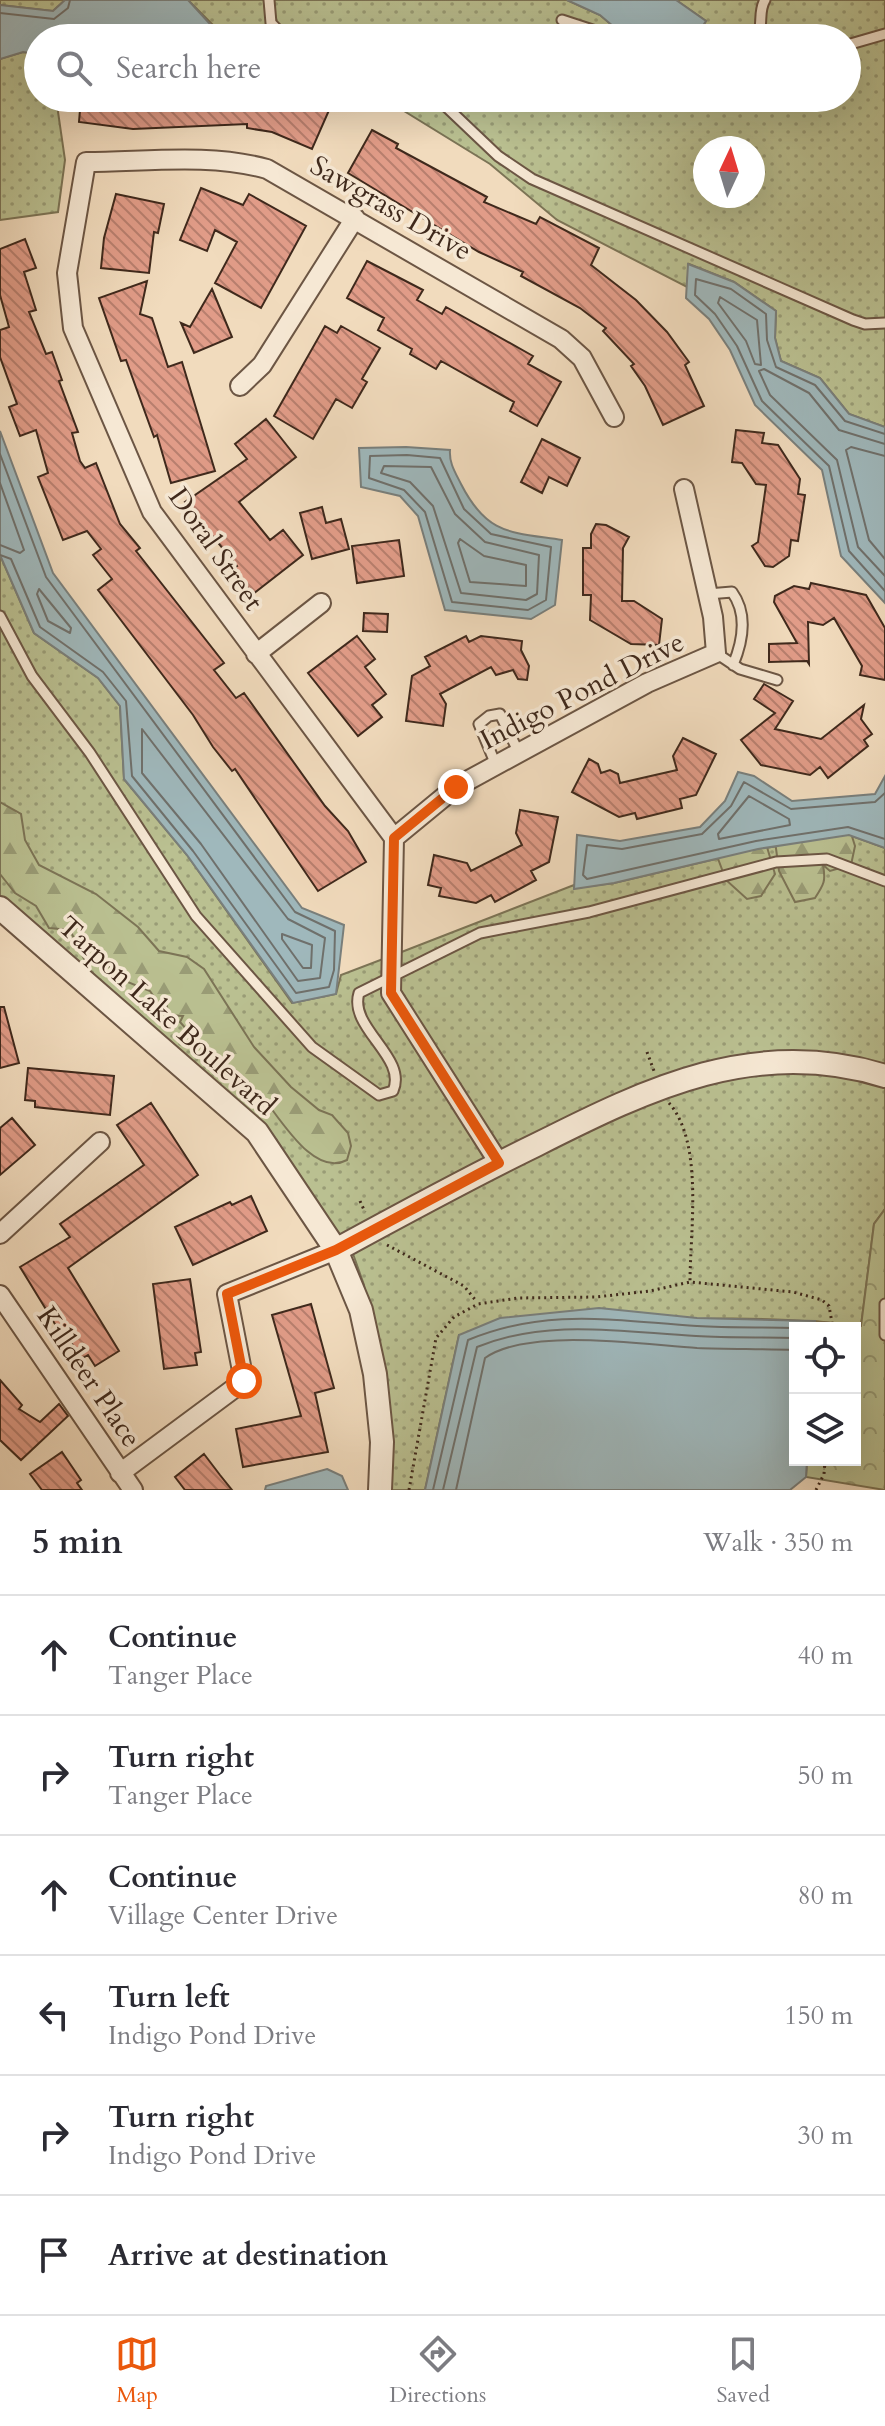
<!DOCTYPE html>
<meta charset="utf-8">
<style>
body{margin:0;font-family:Cardo,serif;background:#f7f7f7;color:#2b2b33}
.controls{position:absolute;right:24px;bottom:24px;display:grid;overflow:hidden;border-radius:0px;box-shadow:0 8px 32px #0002}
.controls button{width:72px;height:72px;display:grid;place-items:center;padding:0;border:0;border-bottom:2px solid #e1e1e2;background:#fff;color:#2b2b33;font:40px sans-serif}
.compass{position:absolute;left:693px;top:136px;width:72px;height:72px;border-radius:50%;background:#fff;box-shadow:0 8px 32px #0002;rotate:4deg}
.stop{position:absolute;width:24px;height:24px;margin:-18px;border:6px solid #ea580c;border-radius:50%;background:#fff}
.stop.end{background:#ea580c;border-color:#fff;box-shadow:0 2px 8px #0008}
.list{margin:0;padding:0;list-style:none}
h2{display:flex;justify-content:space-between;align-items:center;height:104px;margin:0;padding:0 32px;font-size:34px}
h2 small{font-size:26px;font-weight:400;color:#7c7c81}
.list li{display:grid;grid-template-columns:52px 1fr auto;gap:24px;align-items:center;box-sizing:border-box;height:120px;padding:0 32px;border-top:2px solid #e1e1e2}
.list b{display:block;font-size:30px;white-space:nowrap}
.list p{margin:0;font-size:26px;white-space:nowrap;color:#7c7c81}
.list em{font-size:26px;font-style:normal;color:#7c7c81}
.icon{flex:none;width:44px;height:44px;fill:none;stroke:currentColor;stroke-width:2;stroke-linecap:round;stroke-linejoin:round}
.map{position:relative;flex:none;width:885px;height:1490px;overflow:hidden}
.search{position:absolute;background:#fff;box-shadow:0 8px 32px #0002;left:24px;right:24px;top:24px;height:88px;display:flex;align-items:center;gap:20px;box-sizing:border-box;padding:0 28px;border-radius:44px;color:#7c7c81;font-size:30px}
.sheet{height:824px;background:#fff}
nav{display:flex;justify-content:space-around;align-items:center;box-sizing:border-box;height:112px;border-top:2px solid #e1e1e2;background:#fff;font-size:22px;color:#7c7c81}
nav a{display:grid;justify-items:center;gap:4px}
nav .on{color:#ea580c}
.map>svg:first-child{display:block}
</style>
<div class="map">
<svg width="885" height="1490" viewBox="0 0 885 1490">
<defs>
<pattern id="grass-dots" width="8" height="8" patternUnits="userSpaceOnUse" patternTransform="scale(2)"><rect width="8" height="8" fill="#bac091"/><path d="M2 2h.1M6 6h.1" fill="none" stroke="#999c76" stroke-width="1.8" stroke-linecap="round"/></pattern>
<pattern id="forest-firs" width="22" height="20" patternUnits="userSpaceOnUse" patternTransform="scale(2)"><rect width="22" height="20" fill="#bac091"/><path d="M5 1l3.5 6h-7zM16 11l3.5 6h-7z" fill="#999c76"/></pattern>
<pattern id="park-crowns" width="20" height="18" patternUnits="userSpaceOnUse" patternTransform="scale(2)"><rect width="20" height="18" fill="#bac091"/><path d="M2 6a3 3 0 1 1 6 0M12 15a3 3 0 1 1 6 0" fill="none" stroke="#999c76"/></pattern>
<pattern id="building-back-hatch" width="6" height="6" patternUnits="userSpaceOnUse" patternTransform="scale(2)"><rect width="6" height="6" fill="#e19c88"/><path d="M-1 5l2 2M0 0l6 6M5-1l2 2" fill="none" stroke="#b87f6e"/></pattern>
</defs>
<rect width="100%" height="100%" fill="#f1dbbd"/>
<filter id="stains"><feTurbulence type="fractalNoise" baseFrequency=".0025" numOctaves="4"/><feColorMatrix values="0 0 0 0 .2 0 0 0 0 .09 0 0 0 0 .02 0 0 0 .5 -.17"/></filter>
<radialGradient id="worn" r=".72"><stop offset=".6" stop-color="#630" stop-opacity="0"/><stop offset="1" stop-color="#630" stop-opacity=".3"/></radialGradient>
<path fill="url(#grass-dots)" stroke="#7c7456" stroke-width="2" fill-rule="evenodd" d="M0 0H65L53 11 0 5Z
M188 0H567L600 15 627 38H226Z
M635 0H885V427L849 414 820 378 781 361 775 338 776 311 734 282 689 264 687 287 557 220 490 164 383 98H847V38H695L706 21 676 0ZM705 148H753V196H705Z
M23 52 38 54V98H56L65 160 58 212 0 220V59Z
M0 555 34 633 98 678 120 706 124 779 187 855 292 1003 336 994 341 975 383 959 382 977 487 1160 341 1237 262 1124 0 896Z
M849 835 885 848V1066L730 1058 697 1065 637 1085 502 1152 399 989V953L574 885V888L614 883 758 849Z
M762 1072 819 1073 885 1085V1209L874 1224 861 1326C727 1309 593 1325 459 1335L425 1490H388L364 1285 352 1251 503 1171 675 1090Z"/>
<path fill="url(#forest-firs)" stroke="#7c7456" stroke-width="2" d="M0 802 21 814 25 840 39 865 96 894 138 927 159 951 187 957 204 969 254 1047 291 1087 319 1110 332 1115 348 1133 351 1146 347 1160C312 1179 277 1112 259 1093 244 1079 224 1070 209 1055 199 1045 190 1033 180 1022L183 1016 168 1015 167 1006 159 1004 150 991 125 981 115 968 85 961 70 930 49 928 36 906 15 893 0 874Z
M850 830 855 846 851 865 830 871 823 865C826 881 824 884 815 898L795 902 779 871 775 841Z
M767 847 775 874 761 896 747 899 726 880 717 856Z"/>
<path fill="url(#park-crowns)" stroke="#7c7456" stroke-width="2" d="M885 1209V1490L806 1477 807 1460H855V1328H814L815 1321 861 1326 874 1224Z"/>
<path fill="#9fb8bc" stroke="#797f7c" stroke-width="2" d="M65 0H188L221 36 38 38V54L23 52 0 59V5L53 11Z
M567 0H676L706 21 695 38H627L600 15Z
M688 264 734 282 776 311 775 338 781 361 820 378 849 414 885 427V603L841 556 822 470 755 405 730 350 709 319 686 298Z
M0 431 53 573 302 908 344 925 336 994 293 1003 187 855 124 779 120 706 98 678 34 633 0 555Z
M406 447 450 450C449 463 455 472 461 484 487 535 510 532 562 540L555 605 531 619 445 610 418 516 400 496 361 487 359 448Z
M738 772 754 776 792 801 875 794 885 776V848L849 835 758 849 614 883 574 889 577 835 620 841 700 827 725 801Z
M599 1308 697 1318 815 1321 814 1328H795V1460H807L806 1477 790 1490H425L459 1335 500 1318Z
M327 1469 342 1476 348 1490H265L266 1486Z"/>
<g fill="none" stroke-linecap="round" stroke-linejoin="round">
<path stroke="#6f706c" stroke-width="2" d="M0 13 54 19 68 8 70 0
M720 297 757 320 761 365 755 364 746 341 718 303Z
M885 434 845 421 815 385 776 367 767 340 766 314 731 289 696 279 695 295 715 314 737 346 762 401 829 466 849 551 885 591
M885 444 839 430 809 393 764 369 759 371 770 395 837 460 858 547 885 576
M0 454 46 577 295 912 335 931 334 970 329 987 296 993 193 851 132 776 126 701 103 672 40 627 11 559 0 555
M407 455 440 458 464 509 491 534 551 547 546 600 528 610 452 602 425 512 404 490 369 478 370 456Z
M885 456 851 447 846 450 869 540 885 559
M384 466 431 467 455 514 485 542 539 555 537 594 526 600 461 593 433 506 410 482 381 473Z
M0 483 24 550 20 553 0 545
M460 539 484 556 526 565V586L470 582 458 543Z
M39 589 71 628 70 633 48 621 37 594Z
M142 729 288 919 325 938 320 978 298 981 201 844 142 773Z
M885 793 875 802 791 809 744 782 731 806 702 834 622 849 587 845 583 875 587 879 756 841 848 827 885 839
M749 796 789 819 790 825 719 839 718 834Z
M282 934 312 945 311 968H303L282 939Z
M433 1490 468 1340C548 1307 615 1321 697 1326 730 1328 762 1327 795 1328
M443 1490 477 1347C548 1318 622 1332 696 1336 729 1338 762 1337 795 1338
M456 1490 485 1358C528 1327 645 1345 697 1348 729 1349 762 1349 795 1350"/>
</g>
<path fill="url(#building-back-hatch)" stroke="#3f291c" stroke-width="2" d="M81 98H307L330 108 312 149 272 132 247 128V124L133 129 79 122Z
M372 130 398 144 396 148 487 197 484 202 536 224 540 217 599 248 591 265 636 300 667 332 689 362 685 365 704 406 663 425 645 386 631 366 634 364 603 331 606 328 580 308 521 276 523 272 479 252 348 173Z
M201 188 243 205 249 194 306 226 261 308 215 283 237 242 215 230 207 251 180 240Z
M116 194 164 204 158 233 154 232 149 273 101 268 104 238Z
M25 239 36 268 24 272 36 310 29 312 46 354 52 352 62 380 59 381 78 432 72 433 80 461 85 468 96 463 120 524 140 548 136 551 224 663 214 670 236 698 244 693 325 806 348 831 366 862 318 891 235 769 232 771 213 747 193 715 98 590 112 579 93 555 101 549 87 531 63 540 38 477 48 473 36 430 20 436 9 407 17 404 0 357V330L9 327 0 295V249Z
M367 261 423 290 417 300 442 314 446 307 533 356 528 364 561 382 537 426 510 411 514 402 441 361 436 369 410 354 412 349 378 330 384 318 347 298Z
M147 281 140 314 152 318 168 367 182 362 215 471 171 483 157 435 154 437 126 360 121 361 99 298Z
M212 289 232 337 194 353 181 323 190 327Z
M325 326 337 333 341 326 380 348 362 379 367 382 352 408 336 399 313 439 274 416Z
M266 419 296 457 239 502 270 540 283 530 303 555 253 594 233 569 237 566 185 502 247 459 235 444Z
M736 430 764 433 762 443 778 445 800 479 798 494 805 495 798 541 791 540 789 556 773 567 765 566 752 546 758 542 766 485 756 484 742 463 732 462Z
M542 439 580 458 567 486 549 477 542 493 521 482Z
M322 507 326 523 341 519 349 549 312 559 300 513Z
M596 524 606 525 629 537 623 548 622 601H634L662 619 659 645 631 644 590 620 591 595H583V548H591V534Z
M399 540 404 576 357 583 352 546Z
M811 583 866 595 885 628V680L860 675 862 666 834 618 823 625 808 622 809 664 807 661 769 662V644L797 643 774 602 775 596 794 586 809 589Z
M364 613 388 614 387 632 363 631Z
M357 636 375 659 365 667 386 694 372 705 382 717 358 736 308 673Z
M466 636 469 642 481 636 522 641 521 650 529 666 527 680 518 679 513 670 496 675 491 667 440 694 446 704 443 726 406 721 412 676 430 666 425 657Z
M764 684 793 701 775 729 821 739 864 705 861 719 872 734 864 740 868 746 828 778 820 767 810 775 761 765 741 740 775 713 754 699Z
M683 738 716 754 696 795 680 799 682 808 637 819 635 813 619 817 572 792 589 759 598 764 601 773 610 770 618 774 620 783 677 770 673 756Z
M520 810 558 817 549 862 531 871 536 880 495 902 491 895 476 903 439 896 441 888 428 885 434 855 467 863 471 871 522 845 516 833Z
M0 1007H4L19 1063 0 1068Z
M28 1068 114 1076 110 1115 35 1107V1101L25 1100Z
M151 1103 198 1175 68 1268 119 1351 95 1366 88 1355 81 1359 62 1327 58 1329 20 1267 70 1237 60 1224 144 1165 117 1125Z
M12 1118 35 1145 0 1175V1128Z
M251 1196 267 1231 193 1265 175 1227 230 1202 232 1205Z
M190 1279 201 1352 195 1353 197 1365 164 1369 153 1284Z
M311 1304 334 1388 315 1393 328 1452 243 1467 236 1429 301 1416 272 1315Z
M0 1380 22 1405 19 1409 40 1422 59 1404 68 1416 21 1460 0 1440Z
M62 1452 81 1480 77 1483 82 1490H42L30 1474Z
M204 1454 220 1475 232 1490H185L175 1477Z"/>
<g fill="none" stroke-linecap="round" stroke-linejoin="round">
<g stroke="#6c5644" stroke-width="13">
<path id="service" d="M269 0 271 23 286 38
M562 20 617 38
M755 38C765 27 757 13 765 0
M847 45 885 34
M437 98 498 156 532 179 853 320 865 324 885 323
M708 594 732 592C748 614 743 641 733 665
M0 616 32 676 90 753 196 916 312 1047 379 1095 393 1091C408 1057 348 1028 359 993L480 933 589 912 776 862 827 859 885 881
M716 653 740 669 777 680
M496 765 479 724 489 716 500 714 519 753
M885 1304V1335"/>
</g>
<g stroke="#6c5644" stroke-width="22">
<path id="minor" d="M240 386 262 365 355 218
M256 654 321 603
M394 838 152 512 73 328 67 273 86 162C145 162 209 153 267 169L561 339 582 358 614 417
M499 1163 391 993 394 838 456 787 647 683 716 653 713 617 684 489
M0 1234 100 1142
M0 1295 133 1490
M120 1473 244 1381 227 1294 336 1250"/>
</g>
<g stroke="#6c5644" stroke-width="26">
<path id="tertiary" d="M0 908 257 1132 336 1250 361 1310 375 1374 382 1442 380 1490
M336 1250C402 1214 468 1178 536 1145 649 1088 756 1036 885 1076"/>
</g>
<path stroke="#3f291c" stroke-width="3" stroke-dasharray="2 4" stroke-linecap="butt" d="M647 1052 654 1071
M669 1103C704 1143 690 1231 690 1282
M360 1201 365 1212
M387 1245 464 1286 477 1302
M409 1490 436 1338 454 1317 478 1304 518 1298 596 1297 650 1291 690 1282 793 1292 822 1300 829 1306 833 1328
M816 1490 824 1474 825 1460"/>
<use href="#service" stroke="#f6e8d4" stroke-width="9"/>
<use href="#minor" stroke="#f6e8d4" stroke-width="18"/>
<use href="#tertiary" stroke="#f6e8d4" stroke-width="22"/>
</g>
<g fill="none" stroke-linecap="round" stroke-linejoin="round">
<path stroke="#ea580c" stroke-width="10" d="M244 1381 227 1294 336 1250 499 1163 391 993 394 838 456 787"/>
</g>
<g text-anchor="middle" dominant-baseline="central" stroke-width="7" stroke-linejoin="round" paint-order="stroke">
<g font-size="28" fill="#3f291c" stroke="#f6e8d4">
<text transform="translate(391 208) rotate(30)">Sawgrass Drive</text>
<text transform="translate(216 549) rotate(55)">Doral Street</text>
<text transform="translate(582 691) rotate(-27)">Indigo Pond Drive</text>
<text transform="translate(167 1016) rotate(42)">Tarpon Lake Boulevard</text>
<text transform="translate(89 1377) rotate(56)">Killdeer Place</text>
</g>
</g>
<rect width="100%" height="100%" filter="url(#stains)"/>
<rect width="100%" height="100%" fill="url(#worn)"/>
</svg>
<div class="controls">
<button><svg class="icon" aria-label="locate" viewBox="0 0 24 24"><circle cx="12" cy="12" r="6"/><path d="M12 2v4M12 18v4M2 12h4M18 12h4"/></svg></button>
<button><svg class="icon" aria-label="layers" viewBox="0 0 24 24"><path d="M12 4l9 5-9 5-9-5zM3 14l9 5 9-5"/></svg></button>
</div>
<svg class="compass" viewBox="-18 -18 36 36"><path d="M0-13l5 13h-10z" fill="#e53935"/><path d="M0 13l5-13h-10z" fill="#7c7c81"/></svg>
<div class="stop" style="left:244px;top:1381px"></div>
<div class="stop end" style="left:456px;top:787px"></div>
<div class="search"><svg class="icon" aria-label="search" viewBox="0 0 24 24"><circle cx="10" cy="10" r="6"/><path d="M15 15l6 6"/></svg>Search here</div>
</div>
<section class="sheet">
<h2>5 min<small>Walk · 350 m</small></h2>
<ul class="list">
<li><svg class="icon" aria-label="ahead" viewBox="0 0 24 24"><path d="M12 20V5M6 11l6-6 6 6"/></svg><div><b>Continue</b><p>Tanger Place</p></div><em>40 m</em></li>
<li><svg class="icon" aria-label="right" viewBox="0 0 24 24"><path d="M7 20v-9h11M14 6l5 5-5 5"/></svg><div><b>Turn right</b><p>Tanger Place</p></div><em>50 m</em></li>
<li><svg class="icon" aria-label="ahead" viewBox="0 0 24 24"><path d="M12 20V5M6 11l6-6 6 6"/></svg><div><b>Continue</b><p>Village Center Drive</p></div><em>80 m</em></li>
<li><svg class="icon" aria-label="left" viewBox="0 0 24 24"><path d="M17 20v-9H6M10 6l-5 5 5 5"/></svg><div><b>Turn left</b><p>Indigo Pond Drive</p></div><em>150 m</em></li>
<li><svg class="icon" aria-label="right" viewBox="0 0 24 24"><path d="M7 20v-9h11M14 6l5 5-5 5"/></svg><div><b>Turn right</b><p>Indigo Pond Drive</p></div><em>30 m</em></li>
<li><svg class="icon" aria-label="arrive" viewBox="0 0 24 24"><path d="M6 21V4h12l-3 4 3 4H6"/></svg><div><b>Arrive at destination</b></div></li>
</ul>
</section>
<nav>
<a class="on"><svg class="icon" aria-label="map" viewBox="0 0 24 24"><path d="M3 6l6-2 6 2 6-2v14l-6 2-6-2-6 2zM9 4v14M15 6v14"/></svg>Map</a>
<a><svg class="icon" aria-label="directions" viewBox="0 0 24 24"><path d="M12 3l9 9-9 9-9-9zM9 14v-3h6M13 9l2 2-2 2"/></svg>Directions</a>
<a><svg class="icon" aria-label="saved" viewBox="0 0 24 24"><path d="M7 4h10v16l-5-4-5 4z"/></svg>Saved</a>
</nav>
